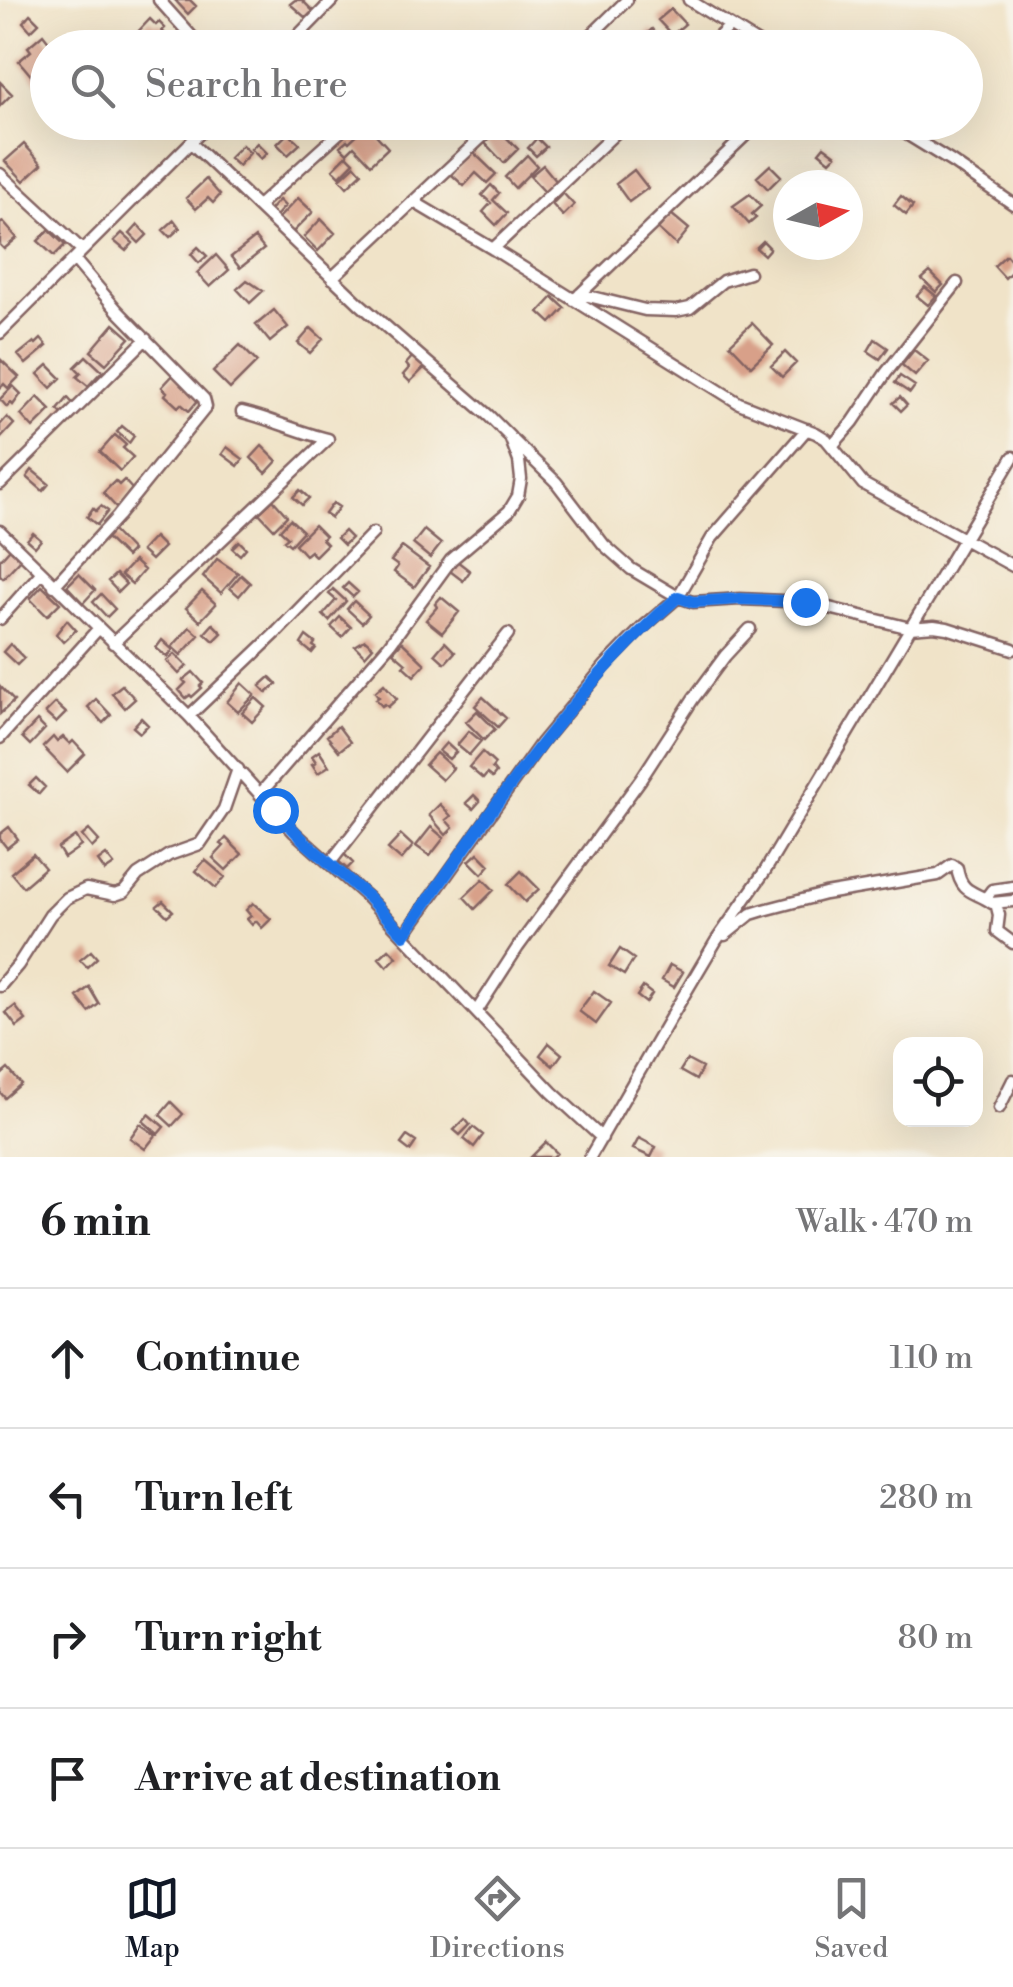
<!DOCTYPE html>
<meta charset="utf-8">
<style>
body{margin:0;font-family:"Libre Bodoni",serif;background:#f6f6f6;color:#202124}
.controls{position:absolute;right:30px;bottom:30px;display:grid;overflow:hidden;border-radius:20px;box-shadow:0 10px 40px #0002}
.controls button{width:90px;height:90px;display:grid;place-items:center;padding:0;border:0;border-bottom:2px solid #e0e0e0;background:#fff;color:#202124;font:50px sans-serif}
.compass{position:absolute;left:773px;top:170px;width:90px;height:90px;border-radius:50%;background:#fff;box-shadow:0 10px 40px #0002;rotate:82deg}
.stop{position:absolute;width:30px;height:30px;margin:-22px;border:8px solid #1a73e8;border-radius:50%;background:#fff}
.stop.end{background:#1a73e8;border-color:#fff;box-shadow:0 2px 10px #0008}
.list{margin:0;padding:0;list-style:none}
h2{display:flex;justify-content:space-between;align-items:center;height:130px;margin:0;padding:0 40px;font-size:42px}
h2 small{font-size:32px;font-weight:400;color:#757577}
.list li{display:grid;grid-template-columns:65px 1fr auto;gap:30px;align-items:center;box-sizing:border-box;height:140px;padding:0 40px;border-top:2px solid #e0e0e0}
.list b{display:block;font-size:38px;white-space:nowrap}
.list em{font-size:32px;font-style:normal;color:#757577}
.icon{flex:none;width:55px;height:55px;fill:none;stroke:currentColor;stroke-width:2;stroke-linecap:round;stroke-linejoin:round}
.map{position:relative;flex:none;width:1013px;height:1157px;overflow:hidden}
.search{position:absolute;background:#fff;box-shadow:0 10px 40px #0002;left:30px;right:30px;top:30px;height:110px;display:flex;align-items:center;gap:25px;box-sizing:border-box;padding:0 35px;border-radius:55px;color:#757577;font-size:38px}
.sheet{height:690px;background:#fff}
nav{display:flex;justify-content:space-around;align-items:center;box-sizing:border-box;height:140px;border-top:2px solid #e0e0e0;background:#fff;font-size:28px;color:#757577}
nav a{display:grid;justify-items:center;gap:5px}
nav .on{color:#111827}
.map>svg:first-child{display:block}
</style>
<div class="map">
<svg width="1013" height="1157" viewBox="0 0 1013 1157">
<rect width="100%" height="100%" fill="#f7f3e8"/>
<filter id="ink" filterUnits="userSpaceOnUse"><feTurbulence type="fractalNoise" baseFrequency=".01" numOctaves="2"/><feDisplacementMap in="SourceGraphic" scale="20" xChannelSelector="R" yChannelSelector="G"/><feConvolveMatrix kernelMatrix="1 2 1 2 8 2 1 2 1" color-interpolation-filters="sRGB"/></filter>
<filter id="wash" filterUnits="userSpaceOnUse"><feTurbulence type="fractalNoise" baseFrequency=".0048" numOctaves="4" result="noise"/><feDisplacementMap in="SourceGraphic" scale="40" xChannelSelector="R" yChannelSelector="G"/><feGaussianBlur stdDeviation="2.25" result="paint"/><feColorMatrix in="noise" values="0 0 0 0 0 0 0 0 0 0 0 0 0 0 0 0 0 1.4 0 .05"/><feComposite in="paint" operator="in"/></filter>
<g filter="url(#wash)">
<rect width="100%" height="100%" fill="#f0e3c8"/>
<g id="blocks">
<path fill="#d8a089" d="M175 0H190L196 6 188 14Z
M295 0H302L313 11 306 18 290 4Z
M671 9 685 24 672 35 658 20Z
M30 14 39 23 31 31 23 22Z
M150 19 156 25 159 22 165 28 162 31 171 39 163 48H146L134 36Z
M652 29 663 42 658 48 654 45 651 48H643L638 42Z
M43 34 54 48H48V86L43 90 19 61 31 51 28 47Z
M732 38 745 48H725Z
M0 82 12 94 0 106Z
M367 125 388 148 371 164 354 146 347 153 340 146 347 140 349 142Z
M498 129 518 149 504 163 485 143Z
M288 133 300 144 288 155 277 144Z
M537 138 546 147 536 156 528 148Z
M257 143 267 153 261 159 251 149Z
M24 144 42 164 24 181 5 161Z
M242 145 250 153 238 166 229 158Z
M824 146 836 155 830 161 819 152Z
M471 150 496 174 487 183 476 173 464 186 452 175Z
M347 155 354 162 340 176 333 169Z
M527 155 537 166 515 188 505 177Z
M355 165 362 173 347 187 340 179Z
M543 165 557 182 545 192 530 176Z
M770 165 781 176 768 189 757 177Z
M634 170 648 188 629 202 616 184Z
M206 179 220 195 213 203 208 198 196 209 186 198Z
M491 185 499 193 493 200 507 213 496 225 483 212 491 203 482 195Z
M563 193 574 205 563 216 552 204Z
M750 194 761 206 752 214 756 218 749 224 733 206Z
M901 196 913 206 906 215 894 205Z
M298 198 313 212 292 233 278 219Z
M279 200 285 206 276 216 270 210Z
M671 214 689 229 676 245 658 229Z
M321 219 335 233 318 251 304 237Z
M174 220 180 228 170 237 163 230Z
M3 222 17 238 4 249 0 245V224Z
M138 225 147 235 139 243 130 234Z
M49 230 65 245 54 256 38 241Z
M122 233 133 243 126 251 114 241Z
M255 238 264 249 240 268 231 257Z
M763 241 770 248 764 255 756 248Z
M198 247 207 256 199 263 191 254Z
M216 255 229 270 210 287 197 273Z
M1006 255 1013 263V270L1005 278 994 266Z
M930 272 943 285 936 292 922 279Z
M247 280 263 291 250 303 237 289Z
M925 287 936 296 928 305 917 296Z
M553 297 565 308 551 323 539 312Z
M274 310 288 327 270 342 256 325Z
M752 323 773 345 751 366 730 344Z
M114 324 130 338 106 364 91 351Z
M311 328 323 339 310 353 298 343Z
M41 339 47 346 26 364 18 355 34 342 36 344Z
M875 339 888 348 880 359 868 351Z
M240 345 257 362 230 389 213 372Z
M914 350 928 361 915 376 902 365Z
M785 352 796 363 782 377 771 366Z
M86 356 102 371 88 386 77 377 81 373 75 367Z
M413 356 425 367 410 382 403 375 409 368 406 364Z
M0 359 19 377 8 388 4 384 0 388Z
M48 365 61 378 51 388 38 374Z
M174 374 200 398 189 411 181 404 178 407 165 395 167 392 162 387Z
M900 376 915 386 910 393 895 383Z
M13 386 21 394 13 405 11 403 7 407 0 399Z
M38 397 51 410 33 428 21 415Z
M900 397 907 405 901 411 893 403Z
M68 398 76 407 65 417 58 410Z
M7 417 14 424 0 439V425Z
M122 426 134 436 129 443 117 432Z
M115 435 126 445 123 448 133 457 120 471 100 452Z
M262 446 277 461 266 473 251 458Z
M227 447 243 459 238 466 222 454Z
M32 470 49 484 43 491 27 477Z
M124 480 132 489 117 508 103 493 115 481 119 485Z
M300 490 309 498 302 505 293 497Z
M273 500 287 516 274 529 259 513Z
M333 503 339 507 331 518 325 514Z
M101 506 108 511 97 525 87 517 93 508 96 511Z
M290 519 303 531 290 545 284 540 288 537 280 530Z
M314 525 325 536 322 539 327 544 315 556 310 551 305 555 295 544Z
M110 528 132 551 126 557 103 535Z
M424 530 441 544 430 558 413 544Z
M344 531 351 538 344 545 337 538Z
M33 533 41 540 35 547 27 540Z
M154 537 164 547 151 560 141 551Z
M239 541 246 548 240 555 232 548Z
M402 547 429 567 414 587 394 572 398 566 391 561Z
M10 549 21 559 3 578 0 575V560Z
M217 559 238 573 221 593 203 577Z
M134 561 144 570 132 584 121 575Z
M457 561 470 571 463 581 450 571Z
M79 574 95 590 83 603 67 586Z
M116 574 126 584 118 592 108 581Z
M241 575 250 583 239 596 230 588Z
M348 583 358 592 353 597 343 588Z
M42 586 60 603 47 616 30 599Z
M333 589 346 601 329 621 323 615 336 600 329 594Z
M202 591 216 604 200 621 186 608Z
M101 594 115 609 107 617 93 602Z
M441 597 459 612 442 633 426 620 437 607 435 604Z
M354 601 369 615 362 623 347 609Z
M340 617 351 627 342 637 331 627Z
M67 620 76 630 63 642 56 634Z
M213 624 222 633 214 641 205 633Z
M190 627 199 635 181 655 172 647Z
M306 636 315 643 313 646 316 648 312 653 301 644Z
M162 640 173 650 167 657 156 648Z
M365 640 373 647 365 656 355 646Z
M402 642 425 664 414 676 403 666 406 663 393 652Z
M445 642 455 652 445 663 435 654Z
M10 644 24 658 17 665 3 652Z
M175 654 187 666 179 674 167 661Z
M193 672 203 683 200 686 202 688 192 697 190 695 186 698 179 690 186 683 183 680Z
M270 677 277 684 267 693 260 686Z
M242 683 255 695 238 712 227 702Z
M384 684 397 699 388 707 385 704 382 706 376 699 379 697 375 692Z
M122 685 135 699 125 708 112 693Z
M0 686 14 701 0 714Z
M483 697 506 718 498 727 475 706Z
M256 698 266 707 252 722 242 713Z
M96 699 111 715 103 723 88 707Z
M55 703 66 713 56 723 45 713Z
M477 711 495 729 484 740 466 722Z
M141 718 148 725 140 733 133 727Z
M37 721 45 729 30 745 22 737Z
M338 726 350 742 339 751 327 736Z
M469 731 481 741 469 755 457 745Z
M53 737 57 742 63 737 70 744 73 741 85 754 67 772 43 747Z
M446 743 456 752 449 759 439 751Z
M319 751 329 766 318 773 312 764 316 762 312 756Z
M482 752 495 764 492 768 496 773 492 778 487 774 483 779 469 767Z
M436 753 453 768 442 780 425 765Z
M36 778 45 787 39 794 29 785Z
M474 795 480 801 473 809 466 803Z
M440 804 451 816 446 820 453 828 446 835 429 815Z
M9 827 18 839 7 848 0 839V834Z
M431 827 444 838 430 856 416 846Z
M89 830 99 841 92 848 82 836Z
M401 835 413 846 401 860 388 849Z
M75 836 81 846 64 858 58 848Z
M226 838 242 854 226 870 213 858 224 846 221 844Z
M343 853 353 863 347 869 337 860Z
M478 853 490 865 482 874 469 861Z
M33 854 45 868 23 887 11 873Z
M106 855 114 865 105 871 98 861Z
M205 860 225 877 216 888 196 871Z
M521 871 539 889 525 902 508 884Z
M483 879 494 890 475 909 464 897Z
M163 901 173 911 167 916 157 906Z
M253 903 271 919 262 928 256 921 252 925 247 919 251 916 246 910Z
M389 949 397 957 387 967 379 958Z
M620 949 634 959 624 975 609 966Z
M91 951 97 958 87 967 80 960Z
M670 965 683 972 674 987 662 980Z
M89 987 99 1004 89 1012 77 997Z
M643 987 652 994 646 1003 637 996Z
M594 991 611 1003 596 1024 579 1011Z
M15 1006 26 1020 17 1027 6 1013Z
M549 1043 562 1054 553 1066 540 1055Z
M687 1060 702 1068 696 1080 680 1071Z
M8 1069 21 1084 5 1098 0 1092V1076Z
M171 1102 183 1114 172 1126 160 1115Z
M149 1114 164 1127 158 1134 143 1121Z
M465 1119 470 1125 460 1135 454 1130Z
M140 1124 156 1135 145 1149 130 1138Z
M473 1127 483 1135 474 1147 464 1139Z
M407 1136 416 1142 410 1151 401 1144Z
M639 1138 656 1147 651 1157 633 1149Z
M546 1142 557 1153 553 1157H531Z"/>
</g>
</g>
<g filter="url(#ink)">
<use href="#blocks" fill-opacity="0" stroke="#846462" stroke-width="2.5"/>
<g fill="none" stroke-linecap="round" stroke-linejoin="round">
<g stroke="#846462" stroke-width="15">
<path id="street" d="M159 0 202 48
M689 0 766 48
M286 48 333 0
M578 48 627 0
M707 48 730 26
M887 122 952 162 1013 204
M191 143 360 304 489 416 510 437 519 461 521 479 518 496 509 511 451 560 389 645 260 794
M0 174 82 250
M414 202 493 249 739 403 816 433 826 439 863 484 1013 566
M258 206 351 122
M493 249 627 122
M332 278 498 122
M580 294 645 310 676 311 690 308 723 281 749 273
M574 300 752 129
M0 333 211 122
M513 440 556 482 604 545 631 569 678 597 693 602 740 599 805 602 910 628 934 626 947 628 1013 649
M832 446 853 422 886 373 957 283
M0 484 146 339
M0 531 189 716 294 832 367 897 552 1092 602 1138
M54 586 118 516 206 407 204 399 117 310 74 259
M0 619 41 573
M113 643 328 439C298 432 271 419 242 412
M189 716 277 632 373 533
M0 738 99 628
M330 863 508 634
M986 898 992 890 1013 887
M996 903 999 915 997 931 1013 943
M404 935 541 743 605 666 642 628 678 597 712 538 807 429
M725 935 751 914 764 910 825 894 938 875 952 865 957 868C961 895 976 891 992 903L1013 901
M0 986 18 965 50 915 67 898 86 889 115 895 124 892 138 875 169 855 200 844 224 809 238 769
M476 1012 518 947 641 779 693 699 725 656 750 629
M999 1108 1013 1080
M590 1157 671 1017 716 941 765 871 1013 457"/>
</g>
<use href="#street" stroke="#fff" stroke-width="10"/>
</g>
</g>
<g fill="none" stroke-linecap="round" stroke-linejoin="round" filter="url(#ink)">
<path stroke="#1a73e8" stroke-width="12" d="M275 810 305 842 368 897 404 935C488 816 568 693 678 597L693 602 740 599 805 602"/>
</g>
</svg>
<div class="controls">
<button><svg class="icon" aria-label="locate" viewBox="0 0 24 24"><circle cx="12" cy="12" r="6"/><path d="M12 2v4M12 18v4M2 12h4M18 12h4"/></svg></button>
</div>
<svg class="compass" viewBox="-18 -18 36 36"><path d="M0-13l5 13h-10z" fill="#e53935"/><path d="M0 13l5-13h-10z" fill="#757577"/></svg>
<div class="stop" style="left:275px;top:810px"></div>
<div class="stop end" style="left:805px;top:602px"></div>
<div class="search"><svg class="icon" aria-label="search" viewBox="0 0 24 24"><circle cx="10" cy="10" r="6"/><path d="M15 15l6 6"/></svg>Search here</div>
</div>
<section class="sheet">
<h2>6 min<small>Walk · 470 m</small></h2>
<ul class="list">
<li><svg class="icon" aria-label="ahead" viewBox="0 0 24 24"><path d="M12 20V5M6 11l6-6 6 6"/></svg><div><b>Continue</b></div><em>110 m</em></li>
<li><svg class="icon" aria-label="left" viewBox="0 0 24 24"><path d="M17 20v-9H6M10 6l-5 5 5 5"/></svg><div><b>Turn left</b></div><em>280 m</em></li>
<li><svg class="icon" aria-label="right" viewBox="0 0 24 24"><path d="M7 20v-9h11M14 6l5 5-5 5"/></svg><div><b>Turn right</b></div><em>80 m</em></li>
<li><svg class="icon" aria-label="arrive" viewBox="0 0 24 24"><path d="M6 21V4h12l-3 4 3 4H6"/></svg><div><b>Arrive at destination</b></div></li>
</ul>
</section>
<nav>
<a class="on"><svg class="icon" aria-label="map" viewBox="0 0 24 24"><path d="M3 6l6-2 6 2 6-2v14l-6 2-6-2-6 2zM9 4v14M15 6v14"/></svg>Map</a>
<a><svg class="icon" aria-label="directions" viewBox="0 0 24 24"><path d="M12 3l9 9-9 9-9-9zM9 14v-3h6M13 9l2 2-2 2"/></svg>Directions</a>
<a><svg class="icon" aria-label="saved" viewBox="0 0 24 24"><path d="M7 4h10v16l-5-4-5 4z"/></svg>Saved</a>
</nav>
